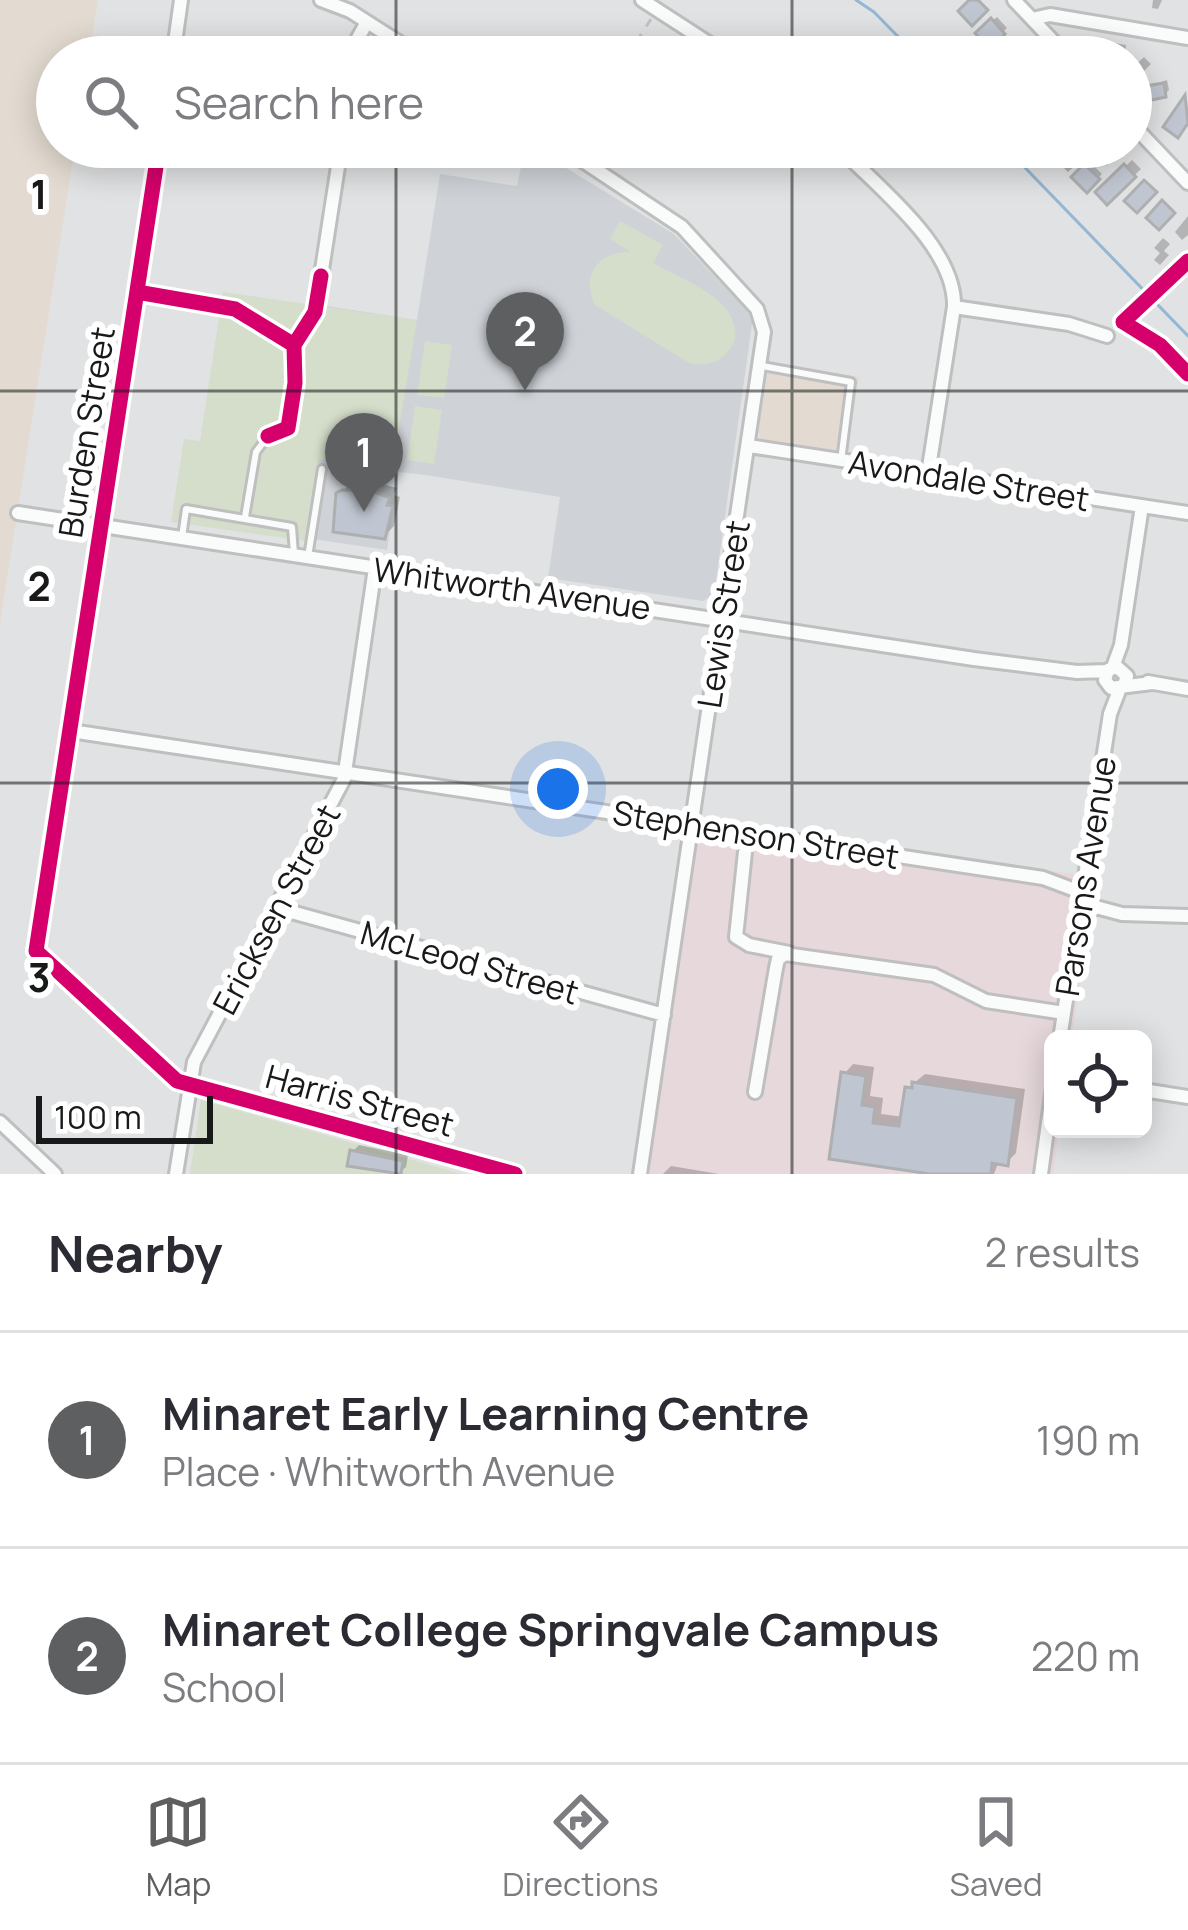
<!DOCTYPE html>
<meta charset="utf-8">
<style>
body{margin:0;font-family:Manrope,sans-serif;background:#f2f2f3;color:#2b2b33}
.controls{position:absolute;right:36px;bottom:36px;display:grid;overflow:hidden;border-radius:18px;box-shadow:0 6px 30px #0003}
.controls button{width:108px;height:108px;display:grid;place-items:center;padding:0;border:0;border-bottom:3px solid #e1e1e2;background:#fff;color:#2b2b33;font:60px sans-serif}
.scale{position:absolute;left:36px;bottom:30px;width:177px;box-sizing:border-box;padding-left:12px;border:6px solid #181919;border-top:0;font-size:33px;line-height:42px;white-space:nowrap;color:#181919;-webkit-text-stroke:9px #fff;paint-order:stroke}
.you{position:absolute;left:558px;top:789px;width:42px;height:42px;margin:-30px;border:9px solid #fff;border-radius:50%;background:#1a73e8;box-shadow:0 0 0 18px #1a73e833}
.badge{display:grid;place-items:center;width:78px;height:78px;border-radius:50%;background:#5e5f60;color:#fff;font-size:39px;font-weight:700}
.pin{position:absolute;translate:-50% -99px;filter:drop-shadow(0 3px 6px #0008)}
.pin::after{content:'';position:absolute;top:63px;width:42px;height:36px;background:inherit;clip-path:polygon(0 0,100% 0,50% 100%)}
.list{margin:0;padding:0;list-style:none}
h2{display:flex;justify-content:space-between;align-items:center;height:156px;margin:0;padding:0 48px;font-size:51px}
h2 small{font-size:39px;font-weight:400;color:#7c7c81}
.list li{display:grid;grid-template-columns:78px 1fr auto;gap:36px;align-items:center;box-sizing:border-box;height:216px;padding:0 48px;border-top:3px solid #e1e1e2}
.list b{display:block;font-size:45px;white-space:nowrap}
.list p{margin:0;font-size:39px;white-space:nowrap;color:#7c7c81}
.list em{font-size:39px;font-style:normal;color:#7c7c81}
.icon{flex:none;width:66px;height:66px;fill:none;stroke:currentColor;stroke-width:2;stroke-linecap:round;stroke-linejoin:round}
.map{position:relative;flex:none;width:1188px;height:1174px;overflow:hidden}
.search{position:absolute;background:#fff;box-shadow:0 6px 30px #0003;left:36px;right:36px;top:36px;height:132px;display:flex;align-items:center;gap:30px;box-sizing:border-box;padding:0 42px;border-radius:66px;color:#7c7c81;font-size:45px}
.sheet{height:588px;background:#fff}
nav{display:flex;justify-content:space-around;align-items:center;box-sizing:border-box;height:168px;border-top:3px solid #e1e1e2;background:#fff;font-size:33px;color:#7c7c81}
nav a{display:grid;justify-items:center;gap:6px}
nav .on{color:#5e5f60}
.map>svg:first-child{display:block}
</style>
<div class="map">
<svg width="1188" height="1174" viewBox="0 0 1188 1174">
<rect width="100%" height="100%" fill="#e1e2e3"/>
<path fill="#e3dbd1" d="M0 0H98L89 57H57V147H75L0 623Z
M769 363 859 377 847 455 761 439 758 430Z"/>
<path fill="#e6d8db" d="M684 816 1094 877 1072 1039H1053V1129H1059L1053 1174H632Z"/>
<path fill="#cfd3d8" d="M523 157 558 163 674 234 753 317 714 595 703 601 548 578 560 497 426 475 399 472 387 550 306 538 318 459 320 305 417 320 440 174 517 186Z"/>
<path fill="#d4deca" d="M620 221 663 245 653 263C683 281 740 297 735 340 726 360 710 368 689 363L595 305C580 274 600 251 631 252L610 239Z
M223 292 417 320 392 470 318 459 306 541 171 522 184 439 200 441Z
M425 341 452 345 444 398 417 395Z
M415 406 442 410 434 464 407 460Z
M201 1100 462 1174H190Z"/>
<path fill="#0003" d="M1153 0H1162L1158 9 1152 8Z
M997 17 1007 28 989 45 979 33Z
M1109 42 1126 45 1125 57H1103Z
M1144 57 1151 64 1133 82 1131 69Z
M1167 80 1169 90 1165 94 1142 88Z
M1112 147 1123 151 1106 166 1100 159Z
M1132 160 1141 169 1107 201 1099 192Z
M1090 162 1102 174 1087 189 1075 177Z
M1188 216V235L1182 240 1175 232Z
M1163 238 1170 244 1164 251 1169 255 1160 265 1154 260 1160 253 1154 248Z
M371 481 397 488 394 495 400 497 394 526 384 536 339 495 349 485Z
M853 1064 874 1067 870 1096 883 1098 881 1114 904 1117 908 1088 925 1074 1025 1089 1016 1153 1007 1162 999 1161 994 1174H952L832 1157 844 1074Z
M359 1145 408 1155 406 1167 399 1173 352 1152Z
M671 1166 719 1174H663Z"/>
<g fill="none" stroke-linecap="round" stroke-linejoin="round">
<path stroke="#93b7d4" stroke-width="3" d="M856 0 874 12 918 57
M1005 147 1188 336"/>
</g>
<path fill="#c0c6d1" stroke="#aeafb0" stroke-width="3" d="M969 0H978L988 10 972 26 958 11Z
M991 18 1005 34 989 49 975 33Z
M1164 83 1166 97 1142 102 1139 87Z
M1185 95 1188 123 1178 138 1163 127Z
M1055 147H1068L1080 159 1068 170 1050 152Z
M1084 164 1100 179 1087 193 1071 177Z
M1124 164 1136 177 1107 205 1095 192Z
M1144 180 1157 192 1137 213 1124 201Z
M1162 200 1175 213 1159 230 1146 218Z
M342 490 372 491 390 498 387 505 393 506 385 539 333 532 336 493Z
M841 1072 866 1076 862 1105 875 1107 873 1123 899 1126 905 1087 912 1088V1082L1017 1098 1008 1166 992 1163 991 1174H930L829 1159Z
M350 1150 403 1161 401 1174 347 1166Z"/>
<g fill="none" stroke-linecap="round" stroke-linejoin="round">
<g stroke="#bfbfc0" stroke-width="12">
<path id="lane" d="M762 366 851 382 841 461
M245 517 256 452 268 436
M182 537 186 509 292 527 294 554
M308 557 322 469"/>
</g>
<g stroke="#bfbfc0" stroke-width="18">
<path id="street" d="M321 0 350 11 422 57
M642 0 730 57
M1014 0 1068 57
M1032 19 1050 15 1188 38
M173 57 181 0
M355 57 358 38 367 22
M1131 123 1188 183
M159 147 36 951 177 1081 515 1174
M562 147 682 227 757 309 764 332 640 1174
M839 147C878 188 956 247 954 307L928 474
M321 276 341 147
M954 307 1069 324 1107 336
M749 446 1188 513
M18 513 974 659 1077 672 1107 671
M1113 667 1121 645 1142 506
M1148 682 1188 689
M1124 685 1127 676 1117 667 1108 670 1105 680 1111 688 1152 683
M71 731 1043 878 1083 893
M745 852 736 937 749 945 789 953
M1081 903 1122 914 1188 916
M277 908 664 1015
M1060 1039 1110 714 1120 688
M1143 1090 1188 1097
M755 1092 776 968 778 959 785 954 934 975 986 1001 1064 1013
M0 1122 55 1174
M176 1174 194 1062 344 779 375 568
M1041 1174 1053 1087"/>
</g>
<path stroke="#c2c3c3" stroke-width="3" stroke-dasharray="9 9" stroke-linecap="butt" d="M627 57 651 19"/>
<use href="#lane" stroke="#fafbfb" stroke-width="6"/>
<use href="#street" stroke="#fafbfb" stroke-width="12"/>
<g stroke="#fff" stroke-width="22">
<path id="cycleway" d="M159 147 36 951 177 1081 515 1174
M1188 261 1123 322 1160 345 1188 374
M137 292 235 309 294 345
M268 436 288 428 295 383 294 345 315 312 321 276"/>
</g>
<use href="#cycleway" stroke="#d6006c" stroke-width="15"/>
</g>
<path fill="none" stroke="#181919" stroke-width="3" stroke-opacity="0.55" d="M396 0V57M792 0V57M396 147V1174M792 147V1174M0 391H1188M0 783H1188"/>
<g text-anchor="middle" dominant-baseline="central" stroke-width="12" stroke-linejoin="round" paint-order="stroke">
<g font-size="33" fill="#181919" stroke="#fff">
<text transform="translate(86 432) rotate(-81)">Burden Street</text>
<text transform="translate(969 480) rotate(9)">Avondale Street</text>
<text transform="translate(512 588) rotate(8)">Whitworth Avenue</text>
<text transform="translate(723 614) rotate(-81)">Lewis Street</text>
<text transform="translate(756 834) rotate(9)">Stephenson Street</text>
<text transform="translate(1085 876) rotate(-81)">Parsons Avenue</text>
<text transform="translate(276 909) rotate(-62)">Ericksen Street</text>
<text transform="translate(470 962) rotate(16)">McLeod Street</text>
<text transform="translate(360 1100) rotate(15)">Harris Street</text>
</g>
</g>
<g font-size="39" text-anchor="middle" font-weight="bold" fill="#181919" stroke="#fff" stroke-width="12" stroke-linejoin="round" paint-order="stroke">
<text x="39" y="209">1</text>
<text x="39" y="601">2</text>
<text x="39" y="992">3</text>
</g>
</svg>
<div class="controls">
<button><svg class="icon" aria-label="locate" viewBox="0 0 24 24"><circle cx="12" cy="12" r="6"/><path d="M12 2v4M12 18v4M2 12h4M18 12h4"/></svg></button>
</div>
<div class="scale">100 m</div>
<div class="you"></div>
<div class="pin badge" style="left:364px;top:512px">1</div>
<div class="pin badge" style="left:525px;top:391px">2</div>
<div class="search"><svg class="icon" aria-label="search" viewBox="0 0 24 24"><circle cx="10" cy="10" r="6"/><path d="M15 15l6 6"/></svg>Search here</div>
</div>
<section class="sheet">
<h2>Nearby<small>2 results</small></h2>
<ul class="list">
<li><span class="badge">1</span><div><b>Minaret Early Learning Centre</b><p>Place · Whitworth Avenue</p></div><em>190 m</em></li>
<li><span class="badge">2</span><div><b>Minaret College Springvale Campus</b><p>School</p></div><em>220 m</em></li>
</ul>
</section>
<nav>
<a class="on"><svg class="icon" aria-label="map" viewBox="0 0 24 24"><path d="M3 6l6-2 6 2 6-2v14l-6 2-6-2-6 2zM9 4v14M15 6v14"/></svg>Map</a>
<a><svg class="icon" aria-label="directions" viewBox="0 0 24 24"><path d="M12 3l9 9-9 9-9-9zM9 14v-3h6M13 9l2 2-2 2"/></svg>Directions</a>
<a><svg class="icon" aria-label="saved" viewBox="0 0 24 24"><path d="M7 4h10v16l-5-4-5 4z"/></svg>Saved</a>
</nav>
